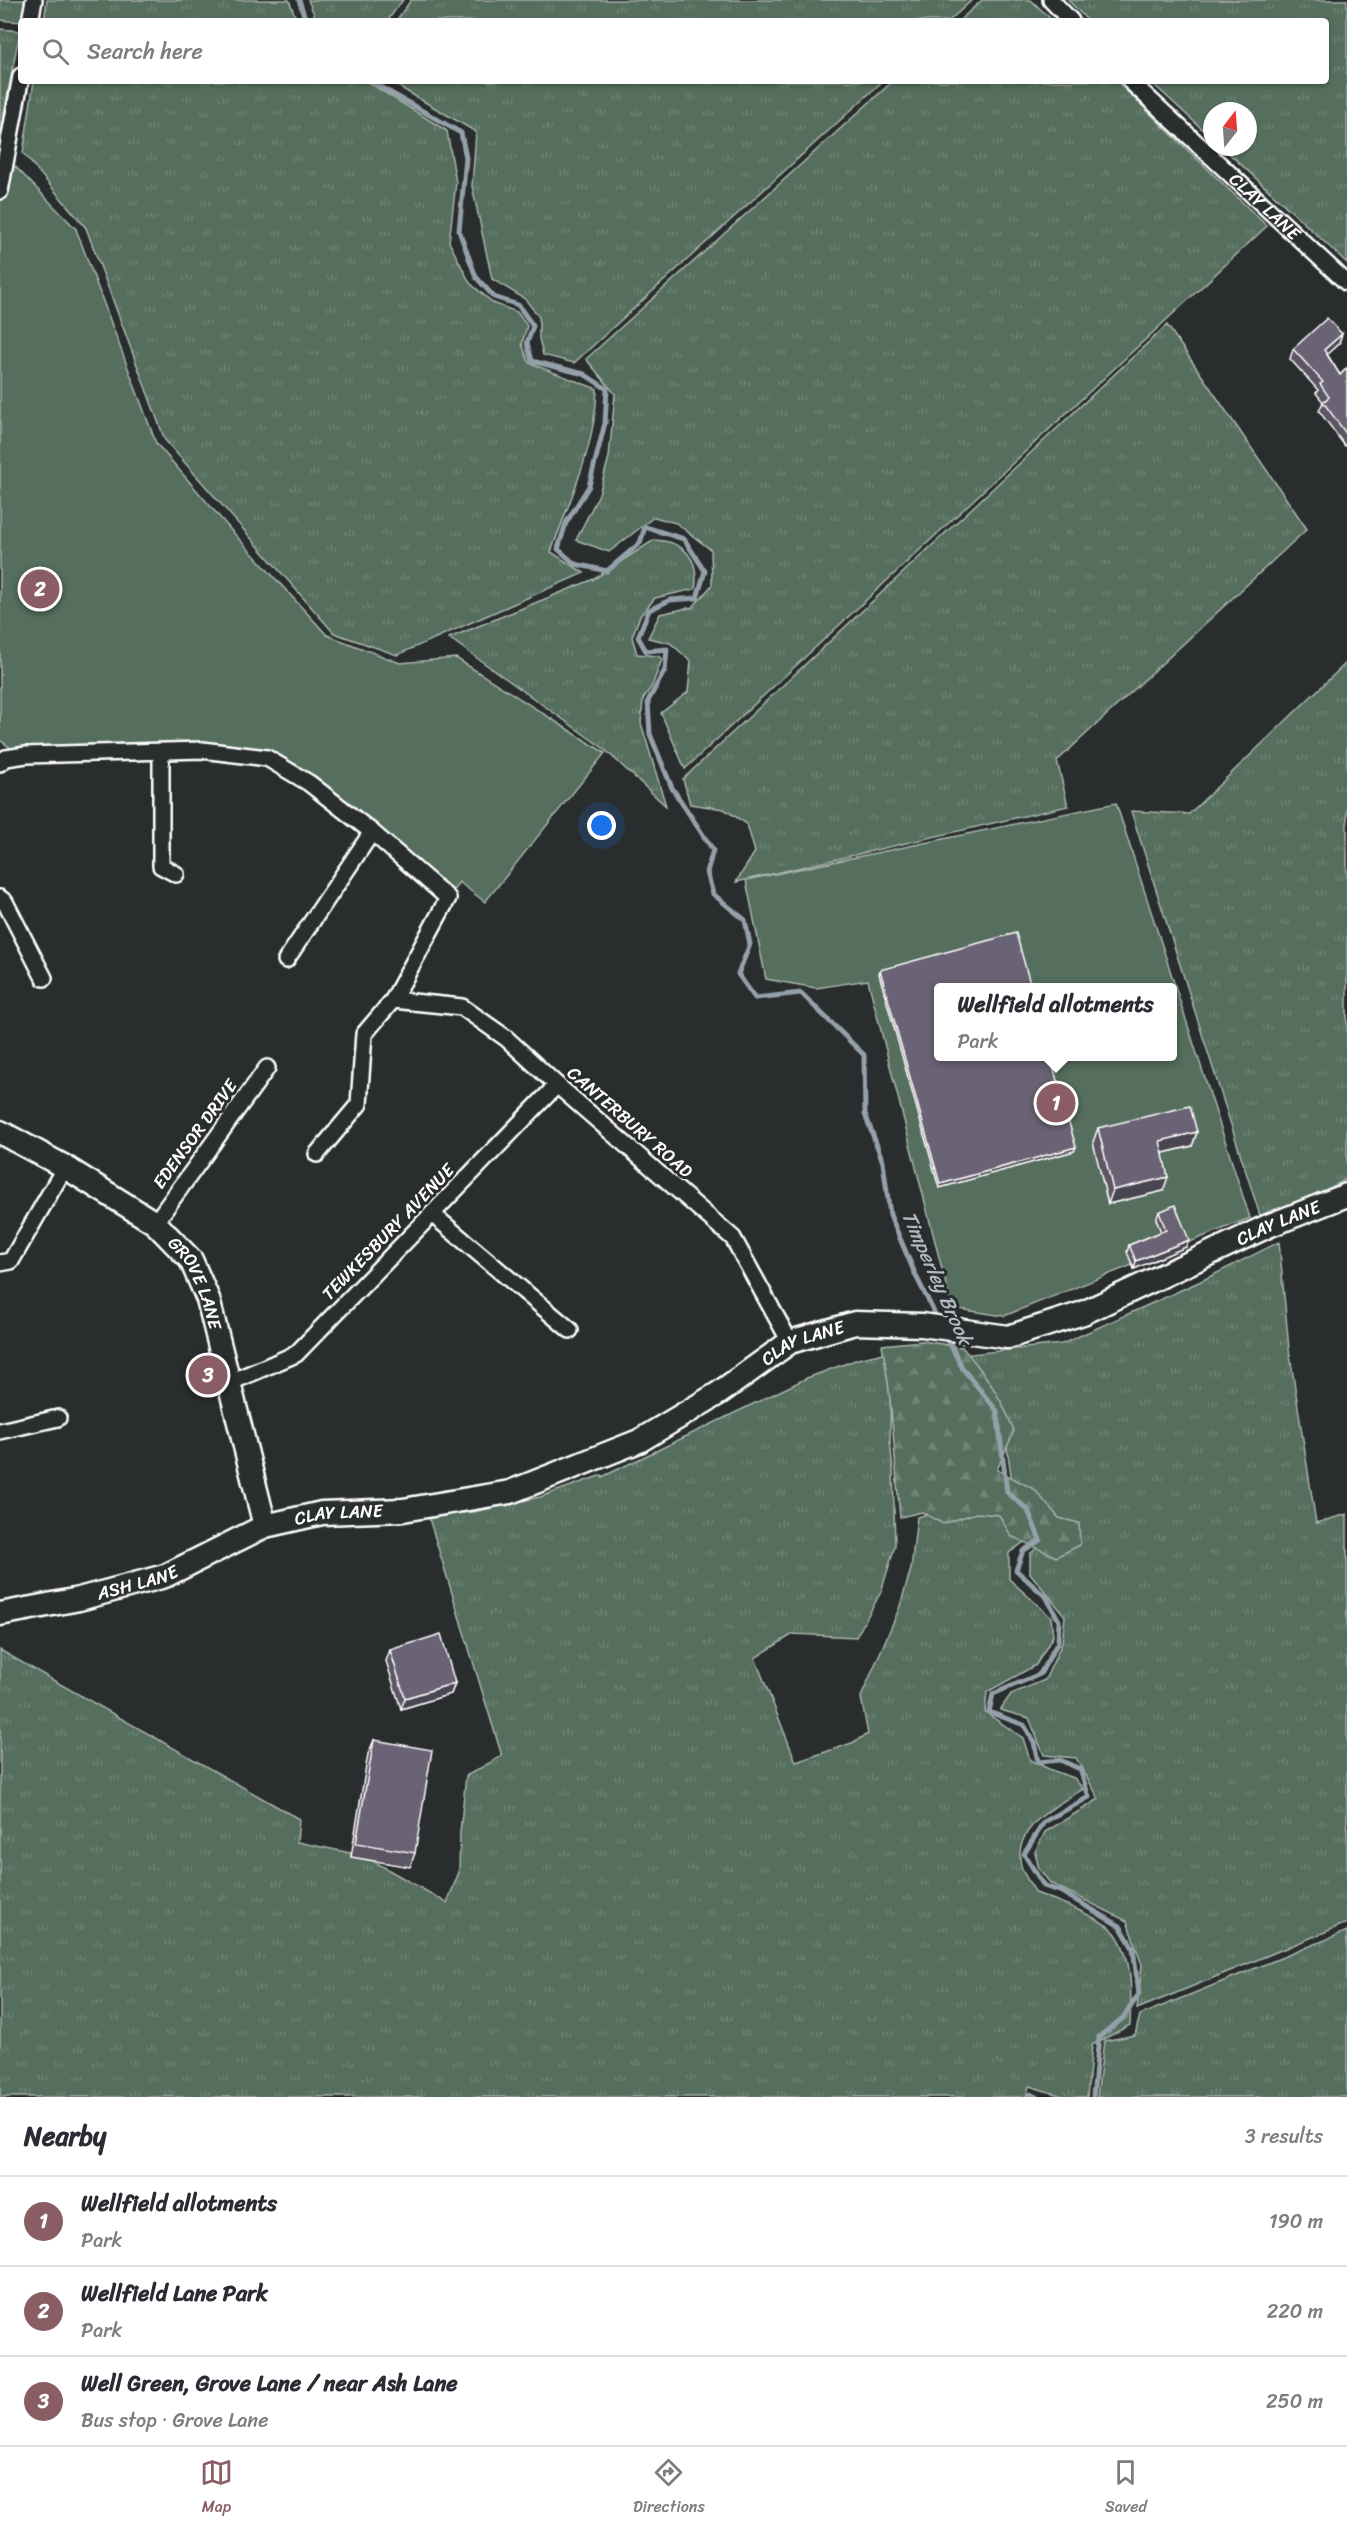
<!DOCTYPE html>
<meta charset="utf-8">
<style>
body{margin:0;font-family:Sriracha,sans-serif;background:#f7f7f7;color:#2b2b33}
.compass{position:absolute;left:1203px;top:102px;width:54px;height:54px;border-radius:50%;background:#fff;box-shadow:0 2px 4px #0004;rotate:17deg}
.you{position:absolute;left:602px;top:826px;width:21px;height:21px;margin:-15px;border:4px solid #fff;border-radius:50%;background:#1a73e8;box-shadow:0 0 0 9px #1a73e833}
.badge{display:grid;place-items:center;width:39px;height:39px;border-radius:50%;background:#8a5d65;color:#fff;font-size:20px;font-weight:700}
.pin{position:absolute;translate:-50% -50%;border:3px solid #fff;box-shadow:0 2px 6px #0006}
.popup{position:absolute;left:934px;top:983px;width:243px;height:78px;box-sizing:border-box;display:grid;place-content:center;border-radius:6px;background:#fff;filter:drop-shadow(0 2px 4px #0005);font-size:20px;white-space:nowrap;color:#7c7c81}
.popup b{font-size:22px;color:#2b2b33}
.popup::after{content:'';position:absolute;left:50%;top:100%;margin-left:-12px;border:12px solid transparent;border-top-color:#fff}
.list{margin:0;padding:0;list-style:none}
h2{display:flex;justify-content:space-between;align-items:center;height:78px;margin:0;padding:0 24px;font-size:26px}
h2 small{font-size:20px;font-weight:400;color:#7c7c81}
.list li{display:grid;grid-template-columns:39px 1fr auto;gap:18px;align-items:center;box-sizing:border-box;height:90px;padding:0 24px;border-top:2px solid #e1e1e2}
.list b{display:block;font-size:22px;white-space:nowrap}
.list p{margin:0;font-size:20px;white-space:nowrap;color:#7c7c81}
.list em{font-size:20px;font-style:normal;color:#7c7c81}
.icon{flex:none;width:33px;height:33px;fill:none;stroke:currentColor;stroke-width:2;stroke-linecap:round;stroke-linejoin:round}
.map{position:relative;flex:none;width:1347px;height:2097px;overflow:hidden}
.search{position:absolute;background:#fff;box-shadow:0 2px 4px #0004;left:18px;right:18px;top:18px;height:66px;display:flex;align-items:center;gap:15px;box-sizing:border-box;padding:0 21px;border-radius:6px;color:#7c7c81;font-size:22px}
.sheet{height:348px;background:#fff}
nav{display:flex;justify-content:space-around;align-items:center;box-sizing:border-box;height:84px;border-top:2px solid #e1e1e2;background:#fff;font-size:16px;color:#7c7c81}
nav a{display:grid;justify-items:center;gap:3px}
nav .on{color:#8a5d65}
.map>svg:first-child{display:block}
</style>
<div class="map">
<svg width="1347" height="2097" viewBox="0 0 1347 2097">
<defs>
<pattern id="grass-tufts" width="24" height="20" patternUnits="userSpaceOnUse" patternTransform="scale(1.5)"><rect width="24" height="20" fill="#546e5d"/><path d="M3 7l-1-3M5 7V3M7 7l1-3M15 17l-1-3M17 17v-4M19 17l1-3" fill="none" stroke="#6e8475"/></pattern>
<pattern id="forest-firs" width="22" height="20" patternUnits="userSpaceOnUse" patternTransform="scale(1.5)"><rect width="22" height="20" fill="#546e5d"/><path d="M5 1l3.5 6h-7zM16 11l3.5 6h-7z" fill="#6e8475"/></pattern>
</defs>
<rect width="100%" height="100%" fill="#2a2d2e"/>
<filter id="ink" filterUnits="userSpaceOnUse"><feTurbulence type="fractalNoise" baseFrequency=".0167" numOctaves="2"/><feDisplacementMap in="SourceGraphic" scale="12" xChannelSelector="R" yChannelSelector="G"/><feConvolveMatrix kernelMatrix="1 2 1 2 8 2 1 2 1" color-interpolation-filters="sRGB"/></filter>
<g filter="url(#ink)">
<path fill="url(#grass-tufts)" stroke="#aab6ae" stroke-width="1.5" d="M0 0H25L21 22 0 20Z
M47 0H289L297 21H44Z
M308 0H403L387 21H317Z
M411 0H972L949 21H396Z
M982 0H1031L1053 21H959Z
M1068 0H1347V263L1222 147H1248V111H1212V138L1150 81H1326V21H1088Z
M0 29 20 31 0 133Z
M34 81H366L447 131 456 182 449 242 470 283 493 303 517 312 527 326 522 344 529 363 597 389C595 449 571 496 551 552L584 573 397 655 334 633 165 440 86 228 23 153Z
M389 81H883L574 363 543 355 539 338V317L525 299 492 279 472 186 476 132Z
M893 81H1116L1267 226 685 769 661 713 688 692 691 661 670 643 648 638 660 614 693 607 712 585 711 550 676 523 654 517 609 552 576 540 599 494 609 457 615 394 586 359Z
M1167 325 1307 529 1057 761 1068 806 736 882 755 852 747 824 724 809 690 804 683 779Z
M654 540C685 541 700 560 695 589L655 598 640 616 632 637 637 654 658 656 662 659 652 686 643 699 641 723 666 806 603 748 449 638 594 579Z
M1347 662V1179L1262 1222 1131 811 1189 814Z
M1279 1242 1289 1349 1316 1523 1347 1514V1923L1137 2009 1142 1965 1127 1921 1050 1883 1039 1869 1035 1852 1045 1832 1099 1799 1076 1758 1044 1755 1029 1718 1000 1710 1011 1694 1045 1680 1062 1643 1065 1616 1030 1573V1554L1047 1538 1013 1489 1001 1405 962 1355 1062 1344 1201 1281Z
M883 1353 891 1364 890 1441 893 1469 895 1546 881 1592 856 1637 793 1634 755 1658 796 1762 852 1743 868 1734 861 1697 899 1609 911 1569 917 1517 977 1501 1034 1535 1009 1553V1579L1051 1617 1053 1636 1036 1665 987 1692 985 1712 1023 1738 1030 1760 1051 1770 1074 1778 1083 1789C1056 1806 1009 1828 1022 1869 1025 1877 1032 1886 1036 1893 1055 1900 1105 1919 1116 1934 1134 1960 1131 1995 1130 2025L1092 2045 1087 2097H1066L1029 2086 1026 2097H0V1650L299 1819 297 1842 351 1853V1857L373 1861 447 1903 459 1872 460 1832 466 1776 502 1756 428 1515 474 1512 540 1497 602 1475V1477L807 1378 858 1359Z
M1347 1931V2097H1097L1104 2041 1135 2035 1140 2015Z"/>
<path fill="url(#forest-firs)" stroke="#aab6ae" stroke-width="1.5" d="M922 1341 962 1347C985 1373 1002 1398 1014 1431L997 1470 1034 1489 1059 1518 1079 1523 1080 1545 1056 1557 1011 1536 999 1515 976 1513 943 1524 922 1512 900 1517C894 1460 893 1401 882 1345Z"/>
<path fill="#546e5d" stroke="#aab6ae" stroke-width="1.5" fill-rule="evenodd" d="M7 158 76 229 156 443 230 529 327 635 400 663 456 658 605 753 485 902 459 882 448 898 267 758 16 752 0 740V191Z
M1116 803 1250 1218 1004 1316 952 1308 868 980 816 988 766 979 746 880ZM939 988H1173V1056H939Z"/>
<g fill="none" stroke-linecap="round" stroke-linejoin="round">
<path stroke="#95a1aa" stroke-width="5" d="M299 0 306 21
M370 81 461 133 466 158 459 231 476 277 494 297 518 305 533 326 527 343 532 361 584 374 607 389 605 423 589 486 566 523 558 549 575 564 607 571 640 543 645 527 684 539 705 571 697 598 670 600 649 610 638 637 646 651 667 649 665 670 648 701 650 734 672 788 713 850 707 872 713 894 745 920 750 944 738 974 755 998 801 993 864 1055 865 1114 883 1162 890 1215 916 1276 938 1320
M945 1334 963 1369 997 1411 1007 1492 1028 1510 1040 1540 1023 1551 1016 1570 1047 1598 1059 1621 1058 1642 1040 1674 993 1694 989 1712 1024 1725 1034 1742 1038 1762 1060 1760 1080 1769 1089 1797 1044 1822 1024 1854 1044 1886 1060 1891 1120 1926 1133 1948 1139 1994 1123 2018 1099 2037 1093 2097
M1028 2097 1030 2094 1036 2097"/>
<g stroke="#fff" stroke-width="20">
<g id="street">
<path d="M1051 0 1071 21"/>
<path d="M30 21 34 0"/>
<path id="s1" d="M1130 81 1347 283"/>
<path d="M0 191 21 76"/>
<path d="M161 752V866L176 874"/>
<path d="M0 763 6 758 26 755 202 750 267 758 309 783 372 832 448 898 393 1000 364 1034 359 1104 317 1154"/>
<path d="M0 898 5 902 44 978"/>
<path d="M286 960 372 832"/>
<path d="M393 1000 462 1007 506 1038 557 1085 733 1238 790 1342"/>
<path d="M432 1214 570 1330"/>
<path d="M155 1223 267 1068"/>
<path d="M0 1263 11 1261 65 1167"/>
<path d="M231 1382 296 1354 557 1085"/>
<path d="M0 1431 58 1418"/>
</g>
</g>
<g stroke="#fff" stroke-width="27">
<g id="secondary">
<path id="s2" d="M0 1132 65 1167 155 1223 191 1260 208 1299 265 1526"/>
<path id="s3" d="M0 1614 79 1599 165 1576 265 1526 322 1513 403 1510 510 1492 639 1441 719 1393 790 1342 855 1323 922 1325 1008 1337 1083 1313 1268 1226 1347 1195"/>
</g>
</g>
<use href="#street" stroke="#2a2d2e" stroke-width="15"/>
<use href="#secondary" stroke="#2a2d2e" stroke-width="22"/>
</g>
<path fill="#5b5564" stroke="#fff" stroke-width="1.5" d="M1339 343 1327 354 1340 375 1347 368V445L1345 446 1319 411 1323 402 1316 393 1318 390 1290 359 1293 349Z
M880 970 1074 1151 939 1188 879 974Z
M1098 1128 1197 1132 1192 1146 1163 1153V1191L1108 1204 1093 1142Z
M1159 1212 1186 1247 1134 1269 1127 1252 1129 1245 1161 1232 1156 1219Z
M390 1650 455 1683 451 1694 401 1709 386 1661Z
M374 1740 415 1853 410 1867 351 1857 368 1754Z"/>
<path fill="#4a4551" stroke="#fff" stroke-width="1.5" d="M1342 334 1339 343 1321 360 1324 350Z
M1197 1132 1192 1146 1155 1155 1160 1141Z
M1076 1147 1074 1151 939 1188 940 1184Z
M1168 1177 1163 1191 1108 1204 1113 1190Z
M1189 1240 1186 1247 1134 1269 1136 1261Z
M455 1683 451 1694 401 1709 405 1698Z"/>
<path fill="#6a6374" stroke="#fff" stroke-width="1.5" d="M1327 318 1342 334 1324 350 1340 375 1347 368V435L1323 402 1329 397 1320 384 1323 382 1293 349Z
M1016 933 1031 987H939V1056H1050L1076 1147 940 1184 880 970Z
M1190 1106 1197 1132 1160 1141 1168 1177 1113 1190 1098 1128Z
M1175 1205 1189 1240 1136 1261 1129 1245 1166 1230 1159 1212Z
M441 1634 455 1683 405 1698 390 1650Z
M374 1740 432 1750 415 1853 356 1843Z"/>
</g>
<g text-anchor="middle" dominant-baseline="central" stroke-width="6" stroke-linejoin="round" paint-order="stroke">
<g font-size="18" fill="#fff" stroke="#2a2d2e">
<text stroke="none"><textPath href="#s1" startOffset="184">CLAY LANE</textPath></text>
<text transform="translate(630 1122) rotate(41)">CANTERBURY ROAD</text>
<text transform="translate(195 1134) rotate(-54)">EDENSOR DRIVE</text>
<text stroke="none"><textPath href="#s3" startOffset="1364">CLAY LANE</textPath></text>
<text transform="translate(388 1232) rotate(-46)">TEWKESBURY AVENUE</text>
<text stroke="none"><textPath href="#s2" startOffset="254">GROVE LANE</textPath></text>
<text stroke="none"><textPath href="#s3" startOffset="860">CLAY LANE</textPath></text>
<text stroke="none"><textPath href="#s3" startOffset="356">CLAY LANE</textPath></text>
<text stroke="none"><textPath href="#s3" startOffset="141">ASH LANE</textPath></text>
</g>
<g font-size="20" font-style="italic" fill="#b0b9c0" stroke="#2a2d2e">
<text transform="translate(937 1278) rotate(66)">Timperley Brook</text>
</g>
</g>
</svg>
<svg class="compass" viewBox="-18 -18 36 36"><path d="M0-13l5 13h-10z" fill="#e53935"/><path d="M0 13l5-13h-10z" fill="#7c7c81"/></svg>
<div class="you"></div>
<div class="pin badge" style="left:1056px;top:1103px">1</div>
<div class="popup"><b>Wellfield allotments</b>Park</div>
<div class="pin badge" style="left:40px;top:589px">2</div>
<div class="pin badge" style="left:208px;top:1375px">3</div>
<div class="search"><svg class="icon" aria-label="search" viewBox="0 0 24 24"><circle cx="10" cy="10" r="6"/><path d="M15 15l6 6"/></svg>Search here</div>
</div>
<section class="sheet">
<h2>Nearby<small>3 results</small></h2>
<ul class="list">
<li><span class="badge">1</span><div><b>Wellfield allotments</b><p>Park</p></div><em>190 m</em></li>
<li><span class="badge">2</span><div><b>Wellfield Lane Park</b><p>Park</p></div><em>220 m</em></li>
<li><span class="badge">3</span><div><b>Well Green, Grove Lane / near Ash Lane</b><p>Bus stop · Grove Lane</p></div><em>250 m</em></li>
</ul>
</section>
<nav>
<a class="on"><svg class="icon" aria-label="map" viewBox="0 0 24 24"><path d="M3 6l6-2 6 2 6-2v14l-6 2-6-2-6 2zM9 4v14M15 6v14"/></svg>Map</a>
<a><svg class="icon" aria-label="directions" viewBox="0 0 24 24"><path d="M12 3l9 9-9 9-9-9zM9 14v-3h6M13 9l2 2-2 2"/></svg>Directions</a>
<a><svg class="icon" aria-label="saved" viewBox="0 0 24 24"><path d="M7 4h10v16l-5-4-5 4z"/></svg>Saved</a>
</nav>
